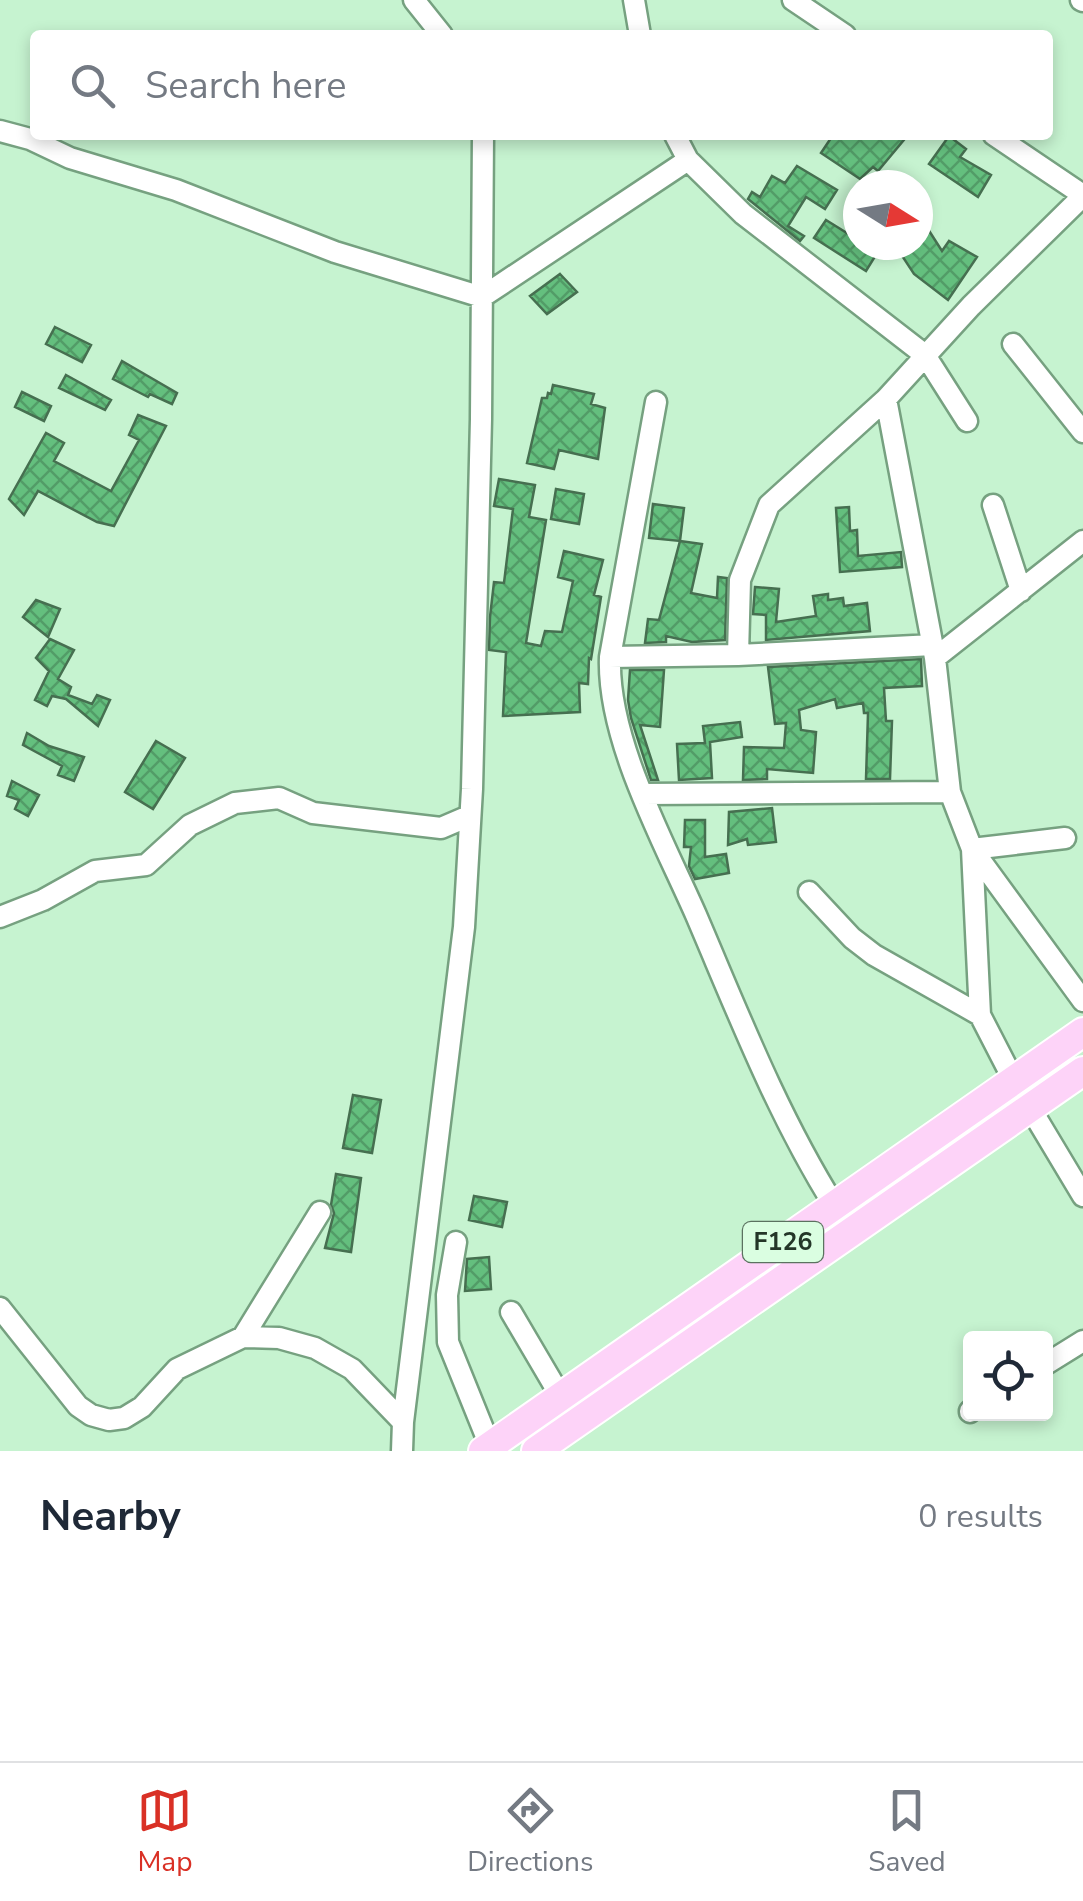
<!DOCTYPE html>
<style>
body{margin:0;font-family:"Nunito Sans",sans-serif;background:#f6f6f7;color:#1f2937}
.controls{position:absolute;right:30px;bottom:30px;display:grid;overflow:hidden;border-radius:10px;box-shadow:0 5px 15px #0003}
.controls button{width:90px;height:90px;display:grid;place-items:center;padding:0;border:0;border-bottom:2px solid #e0e1e3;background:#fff;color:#1f2937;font:50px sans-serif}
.compass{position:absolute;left:843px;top:170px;width:90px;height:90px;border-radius:50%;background:#fff;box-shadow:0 5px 15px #0003;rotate:101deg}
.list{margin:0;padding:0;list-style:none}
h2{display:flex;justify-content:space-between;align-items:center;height:130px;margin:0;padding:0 40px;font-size:42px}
h2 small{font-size:32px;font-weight:400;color:#747a83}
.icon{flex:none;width:55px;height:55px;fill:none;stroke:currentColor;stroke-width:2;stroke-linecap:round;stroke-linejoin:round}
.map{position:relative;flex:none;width:1083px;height:1451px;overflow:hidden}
.search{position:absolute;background:#fff;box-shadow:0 5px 15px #0003;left:30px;right:30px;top:30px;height:110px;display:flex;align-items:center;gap:25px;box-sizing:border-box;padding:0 35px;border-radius:10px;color:#747a83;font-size:38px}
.sheet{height:310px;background:#fff}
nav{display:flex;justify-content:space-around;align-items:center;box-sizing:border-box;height:140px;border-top:2px solid #e0e1e3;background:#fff;font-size:28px;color:#747a83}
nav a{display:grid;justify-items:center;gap:5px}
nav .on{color:#d93025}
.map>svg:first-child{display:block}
</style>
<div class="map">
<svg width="1083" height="1451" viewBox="0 0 1083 1451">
<defs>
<pattern id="building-cross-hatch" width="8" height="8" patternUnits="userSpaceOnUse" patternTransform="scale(2.5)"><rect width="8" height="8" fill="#64bf7e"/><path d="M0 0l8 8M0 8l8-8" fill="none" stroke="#529c67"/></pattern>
</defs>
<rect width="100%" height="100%" fill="#c6f3d0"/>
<path fill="url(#building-cross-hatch)" stroke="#466f50" stroke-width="2.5" d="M833 135H908L878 171 873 167 860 179 821 153Z
M949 136 966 149 960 157 991 175 978 197 929 164Z
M797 166 837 190 825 209 806 197 788 226 804 236 800 241 748 199 752 192 760 197 772 176 785 183Z
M826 220 858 240V245H882L866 271 814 238Z
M926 226 942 251 949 241 977 257 948 300 914 274 895 245H918V231Z
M560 274 577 292 547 314 530 296Z
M55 327 91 345 82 362 46 344Z
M122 361 177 393 172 404 150 394 148 397 113 379Z
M66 375 111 400 105 410 59 388Z
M553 385 594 394 591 404 605 408 598 459 559 450 554 469 527 463 542 398H547L548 393 551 394Z
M22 392 51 406 44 421 15 407Z
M138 415 166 426 114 526 97 522 38 491 24 515 9 499 46 433 64 443 54 461 111 491 139 440 129 435Z
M499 479 535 485 529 517 546 520 526 643 541 646 545 631 562 632 573 581 558 577 564 551 603 560 594 595 601 597 591 659 589 658 588 684 579 683 580 712 503 716 506 652 489 650 490 617 494 582 504 583 513 509 494 506Z
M556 489 584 494 579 524 551 519Z
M653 504 684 508 680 541 649 538Z
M849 507 850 531 857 530 858 556 901 552 902 567 840 572 836 508Z
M680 541 702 544 691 593 717 598 718 577 727 578 725 640 692 642 666 636V642L645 643 648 619 659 620Z
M755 587 779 589 776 622 816 616 813 596 828 594V600L843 598 844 606 867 603 870 631 766 640V615L753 614Z
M36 600 60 609 48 637 23 617Z
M50 639 74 650 58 679 71 687 68 695 92 704 97 695 110 700 98 726 66 699 52 696 47 706 35 700 49 671 36 658Z
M921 659 922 686 884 688 886 721H892L890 779H866L868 713H864L863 703 837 708 835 699 799 710 801 730 816 732 813 773 767 769V779L743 780 744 747 784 748 786 723 775 724 768 667Z
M630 670H664L660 727 640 725 658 780H651L631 718 628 700Z
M740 722 742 737 710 742 712 778 679 780 677 744 705 743 703 726Z
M27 733 49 746 84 757 74 781 58 775 62 766 23 745Z
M156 741 185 758 153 809 125 792Z
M12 781 39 795 28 816 15 809 19 800 7 796Z
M772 808 776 842 748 845 747 839 728 845 729 812Z
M685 820H705V857L726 854 729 873 695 879 689 866 691 847H684Z
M353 1095 381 1100 372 1153 343 1148Z
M336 1174 361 1178 351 1252 325 1248 334 1213 331 1205Z
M474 1196 507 1202 502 1227 469 1220Z
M489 1257 491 1289 465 1291 467 1259Z"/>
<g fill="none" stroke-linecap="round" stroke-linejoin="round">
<g stroke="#76a180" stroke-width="25">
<path id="minor" d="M414 0 442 35
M634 0 640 35
M793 0 845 35
M1081 0 1083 1
M0 131 30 139 70 158 176 190 335 252 482 297 688 160
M675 135 688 160 743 214 925 355 967 421
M994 135 1083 195
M1013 344 1083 432
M886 399 935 658 950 792 972 849 980 1015 1014 1081 1083 1196
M656 402 610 657C607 739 663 840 696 915 738 1013 777 1114 834 1205
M993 505 1021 591
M738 655 740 580 769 505 886 399 971 306 1083 196
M610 657 738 655 933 645
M935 658 1083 541
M643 794 950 792
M1065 838 972 849 1083 1001
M809 892 852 938 874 955 980 1015
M0 917 43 900 95 871 146 865 190 825 235 803 279 798 313 813 441 828 469 816
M456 1242 447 1295 448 1342 490 1446
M0 1308 78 1406 91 1415 109 1420 124 1418 142 1407 177 1369 243 1337 279 1338 315 1348 352 1369 403 1422
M511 1312 561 1397
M243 1337 320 1212
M1046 1364 1083 1341
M970 1412V1411
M402 1451 403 1422 464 927 472 789 481 419 483 135"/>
</g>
<g stroke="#fff" stroke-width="32">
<path id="major" d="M483 1451 1083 1032
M536 1451 1083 1071"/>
</g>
<use href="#minor" stroke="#fff" stroke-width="20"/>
<use href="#major" stroke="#fdd3f8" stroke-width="28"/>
</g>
<g text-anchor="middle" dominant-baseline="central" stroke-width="9" stroke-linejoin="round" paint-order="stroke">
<rect fill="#dafee1" stroke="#5b7260" stroke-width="2.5" x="743" y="1222" width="80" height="40" rx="8"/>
<g font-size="25" font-weight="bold" fill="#243628">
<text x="783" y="1242">F126</text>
</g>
</g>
</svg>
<div class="controls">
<button><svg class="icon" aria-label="locate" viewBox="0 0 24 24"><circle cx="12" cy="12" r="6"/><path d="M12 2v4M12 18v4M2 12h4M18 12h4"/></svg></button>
</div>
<svg class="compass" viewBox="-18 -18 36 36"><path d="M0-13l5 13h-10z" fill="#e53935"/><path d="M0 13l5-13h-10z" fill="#747a83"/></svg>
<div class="search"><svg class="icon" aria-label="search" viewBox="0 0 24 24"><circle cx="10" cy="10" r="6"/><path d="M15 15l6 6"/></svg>Search here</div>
</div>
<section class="sheet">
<h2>Nearby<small>0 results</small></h2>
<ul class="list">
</ul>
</section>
<nav>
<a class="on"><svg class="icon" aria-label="map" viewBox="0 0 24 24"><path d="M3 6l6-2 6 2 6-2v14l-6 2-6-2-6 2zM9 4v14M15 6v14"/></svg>Map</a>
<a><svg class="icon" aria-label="directions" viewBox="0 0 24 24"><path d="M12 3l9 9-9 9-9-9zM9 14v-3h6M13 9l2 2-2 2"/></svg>Directions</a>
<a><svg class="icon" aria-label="saved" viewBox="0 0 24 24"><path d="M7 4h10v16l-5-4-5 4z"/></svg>Saved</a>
</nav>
